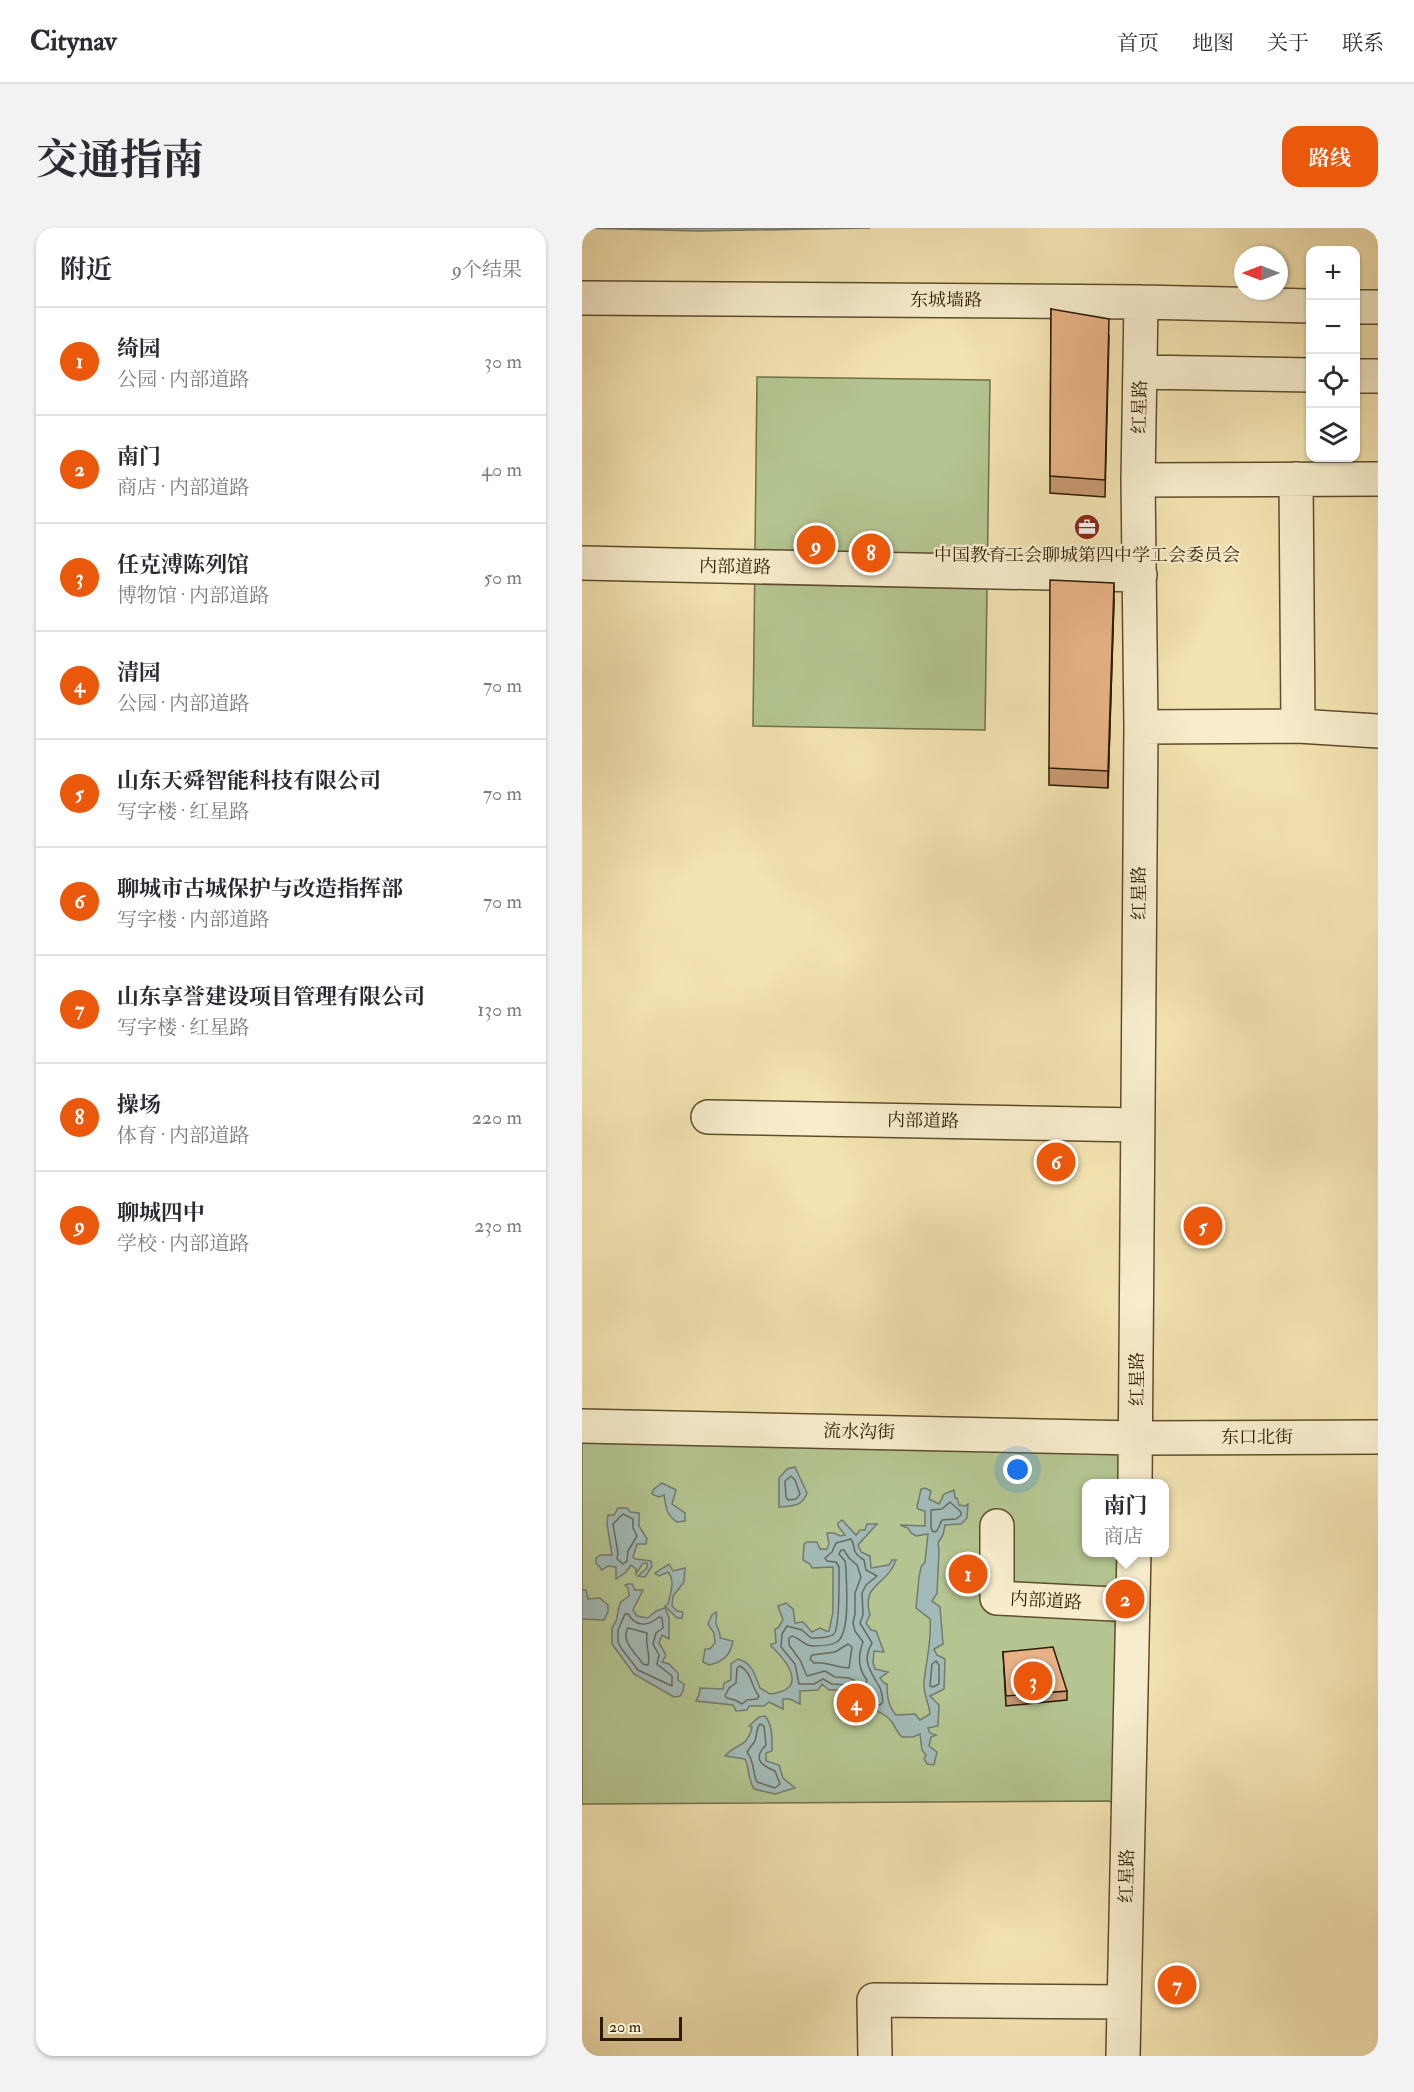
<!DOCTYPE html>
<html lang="zh">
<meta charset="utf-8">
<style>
body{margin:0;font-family:"IM FELL Double Pica","Noto Serif SC",serif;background:#f2f2f3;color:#2b2b33}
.controls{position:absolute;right:18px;top:18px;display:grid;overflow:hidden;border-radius:12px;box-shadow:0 2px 4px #0004}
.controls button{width:54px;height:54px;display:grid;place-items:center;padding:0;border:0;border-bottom:2px solid #e1e1e2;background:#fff;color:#2b2b33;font:30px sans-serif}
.compass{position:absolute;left:652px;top:18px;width:54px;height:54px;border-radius:50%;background:#fff;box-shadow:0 2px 4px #0004;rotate:270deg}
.scale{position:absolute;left:18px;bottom:15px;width:82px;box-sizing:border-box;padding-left:6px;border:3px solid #2d1a00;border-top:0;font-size:16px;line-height:21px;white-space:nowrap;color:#2d1a00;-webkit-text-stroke:4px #f7edcc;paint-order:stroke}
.you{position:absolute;left:436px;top:1242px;width:21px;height:21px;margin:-15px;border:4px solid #fff;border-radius:50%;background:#1a73e8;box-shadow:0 0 0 9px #1a73e833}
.badge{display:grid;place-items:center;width:39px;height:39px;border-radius:50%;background:#ea580c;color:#fff;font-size:20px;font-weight:700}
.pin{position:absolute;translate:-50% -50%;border:3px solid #fff;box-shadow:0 2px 6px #0006}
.popup{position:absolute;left:500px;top:1251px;width:87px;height:78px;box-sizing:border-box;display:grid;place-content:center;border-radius:12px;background:#fff;filter:drop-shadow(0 2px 4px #0005);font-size:20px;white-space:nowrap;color:#7c7c81}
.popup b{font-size:22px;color:#2b2b33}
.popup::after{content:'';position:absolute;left:50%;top:100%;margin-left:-12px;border:12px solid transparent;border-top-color:#fff}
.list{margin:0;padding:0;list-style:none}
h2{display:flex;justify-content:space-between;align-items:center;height:78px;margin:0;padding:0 24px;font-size:26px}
h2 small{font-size:20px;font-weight:400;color:#7c7c81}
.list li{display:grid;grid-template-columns:39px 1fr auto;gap:18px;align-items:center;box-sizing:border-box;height:108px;padding:0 24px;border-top:2px solid #e1e1e2}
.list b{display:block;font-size:22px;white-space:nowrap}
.list p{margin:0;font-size:20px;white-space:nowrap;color:#7c7c81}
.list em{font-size:20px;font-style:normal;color:#7c7c81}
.icon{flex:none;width:33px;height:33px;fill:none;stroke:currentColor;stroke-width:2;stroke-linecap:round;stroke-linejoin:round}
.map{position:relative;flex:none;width:796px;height:1828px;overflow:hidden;border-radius:18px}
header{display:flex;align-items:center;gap:36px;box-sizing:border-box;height:84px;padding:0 30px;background:#fff;border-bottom:2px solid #e1e1e2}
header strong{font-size:28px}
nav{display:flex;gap:33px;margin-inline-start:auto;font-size:21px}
.intro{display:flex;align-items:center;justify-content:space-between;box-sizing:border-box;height:144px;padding:0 36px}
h1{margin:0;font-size:42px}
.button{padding:15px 27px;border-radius:18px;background:#ea580c;color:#fff;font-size:21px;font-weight:700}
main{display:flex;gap:36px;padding:0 36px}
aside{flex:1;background:#fff;border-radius:18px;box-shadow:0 2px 4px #0004}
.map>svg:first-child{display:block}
</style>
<header>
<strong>Citynav</strong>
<nav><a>首页</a><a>地图</a><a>关于</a><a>联系</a></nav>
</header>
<div class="intro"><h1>交通指南</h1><a class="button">路线</a></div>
<main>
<aside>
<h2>附近<small>9个结果</small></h2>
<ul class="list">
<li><span class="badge">1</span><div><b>绮园</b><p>公园 · 内部道路</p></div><em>30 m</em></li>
<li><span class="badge">2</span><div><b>南门</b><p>商店 · 内部道路</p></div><em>40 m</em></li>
<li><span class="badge">3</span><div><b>任克溥陈列馆</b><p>博物馆 · 内部道路</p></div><em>50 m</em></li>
<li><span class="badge">4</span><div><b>清园</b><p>公园 · 内部道路</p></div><em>70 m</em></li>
<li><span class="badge">5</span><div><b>山东天舜智能科技有限公司</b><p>写字楼 · 红星路</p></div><em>70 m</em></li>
<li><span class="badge">6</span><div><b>聊城市古城保护与改造指挥部</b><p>写字楼 · 内部道路</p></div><em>70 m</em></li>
<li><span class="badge">7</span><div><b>山东享誉建设项目管理有限公司</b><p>写字楼 · 红星路</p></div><em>130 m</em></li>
<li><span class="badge">8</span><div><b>操场</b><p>体育 · 内部道路</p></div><em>220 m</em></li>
<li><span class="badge">9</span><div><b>聊城四中</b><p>学校 · 内部道路</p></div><em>230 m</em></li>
</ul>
</aside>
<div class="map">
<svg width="796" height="1828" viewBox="0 0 796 1828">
<rect width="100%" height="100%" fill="#f3e3b1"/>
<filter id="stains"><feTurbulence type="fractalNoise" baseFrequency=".00333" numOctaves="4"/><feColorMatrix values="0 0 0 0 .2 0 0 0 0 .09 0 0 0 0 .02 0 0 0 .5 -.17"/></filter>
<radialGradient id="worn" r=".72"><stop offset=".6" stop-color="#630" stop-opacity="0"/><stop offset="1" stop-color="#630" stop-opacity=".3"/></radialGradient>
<path fill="#b4c591" stroke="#707048" stroke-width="1.5" d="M175 149 408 152 403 502 171 498Z
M0 1198 554 1210 553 1255 504 1256V1324L552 1325 547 1583 527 1573 0 1576Z"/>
<path fill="#a2bbb8" stroke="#737b6e" stroke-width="1.5" d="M0 0H288L116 3Z
M213 1239 225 1265C220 1279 210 1278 197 1279V1250L205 1241Z
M80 1255 94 1262 90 1276 103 1285V1293L95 1294C84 1287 84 1279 82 1267L77 1269 70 1266 71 1262Z
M343 1260 349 1263 347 1271 357 1276 362 1266 372 1262 373 1270H375L377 1277 383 1278 386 1276 385 1290 379 1296 363 1297 361 1307 356 1315 357 1322 355 1365 350 1373 358 1379 361 1416 352 1421 355 1427 363 1431 362 1461 348 1468 357 1477 356 1498 346 1500 348 1505 354 1507 349 1509 347 1518 355 1524 352 1537 345 1536 342 1531 344 1527 340 1522 338 1506 331 1509H320C313 1503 313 1495 305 1489 294 1480 281 1481 274 1468L265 1477 263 1462H247L240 1456 236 1462 218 1463V1476L208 1471H201V1481L187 1474 182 1478H167L165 1482 154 1483 151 1477 114 1473 117 1467 118 1460 141 1461 142 1455 149 1452V1436L156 1431C171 1435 173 1448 178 1460L188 1466C227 1462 206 1434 189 1418V1416L194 1415 193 1401 196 1400 201 1392 196 1378 204 1375 211 1381 213 1395 221 1394 230 1404 238 1400 244 1403H247L251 1384V1339L230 1340 228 1336 221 1332 222 1316 225 1314H235L238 1321H245L247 1316 245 1305H252L258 1308 263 1307 256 1298V1295L260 1292 274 1307 278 1302H283L285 1296H295L276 1317 279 1324 288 1328 289 1340 307 1337 310 1332H314C305 1358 279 1355 288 1387L284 1395 289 1402 294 1403 302 1424 292 1423 291 1435 293 1441 306 1444 298 1450 302 1455 305 1456C305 1468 306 1478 314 1487L333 1486 338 1492 348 1486C347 1474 341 1467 342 1454 344 1433 350 1413 348 1391L334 1380 337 1349 339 1339 343 1334 346 1306 334 1308 329 1305 326 1300 318 1297 343 1298V1283L336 1281 335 1279 339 1261Z
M36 1280H45L48 1284 57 1285V1298L65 1311 64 1316H55L51 1329 53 1331 69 1333 70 1338 63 1349 56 1348 65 1340V1335H61L54 1346V1341L49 1337 44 1344 34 1351V1339L26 1338 20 1342 14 1335V1330L18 1327H30L25 1296 26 1287H32Z
M87 1336 91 1343 103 1340 102 1354 91 1368 90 1378 95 1383 101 1384 100 1390H95L83 1378 86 1376C88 1365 94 1354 86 1344L77 1348 73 1345Z
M46 1356H50L53 1362H61L51 1382 55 1388 66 1390 74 1383 83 1380 87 1390V1411L80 1407 77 1415 84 1427 80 1434 87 1436 96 1445V1452L102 1456 101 1463 98 1468 92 1469 52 1446 30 1416V1400L34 1393 37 1379 39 1374 47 1368 46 1360 43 1357Z
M0 1362H4L6 1371 18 1370 26 1377V1384L22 1392 0 1391Z
M134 1384C136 1389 133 1390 134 1395 135 1401 139 1404 138 1410L151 1413C148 1428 141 1434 127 1437L121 1434 123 1421H128L133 1415 132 1405 126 1396 130 1387Z
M183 1488C191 1498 190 1510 190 1523L184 1525V1533L197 1537 201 1550 213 1560 193 1566 172 1561C165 1549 168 1542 163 1531L143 1528C155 1514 165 1521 170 1499L167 1498 177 1489Z"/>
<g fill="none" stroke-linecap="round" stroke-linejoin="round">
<path stroke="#686a5c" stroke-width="1.5" d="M209 1248 213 1252 218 1266 214 1271 206 1272 204 1269 203 1253Z
M368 1274 379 1284V1287L374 1291 360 1292 355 1303 351 1304 349 1300V1282L360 1281Z
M41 1286 51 1291V1300L55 1308 46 1323 45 1333 41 1336 35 1331 36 1325 31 1296Z
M269 1311C275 1321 268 1323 282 1332L284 1342 295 1348 284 1357 280 1365 281 1387 278 1395 290 1415C279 1434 289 1443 298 1460 300 1463 300 1469 301 1474L298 1477C288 1475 284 1472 278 1464L270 1462 265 1457 250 1456 241 1451 232 1456H217L213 1436 199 1419 200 1406 205 1398 220 1402 229 1410C235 1410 248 1410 252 1406 258 1400 257 1351 257 1339L254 1334 245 1333 243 1330 250 1324 254 1315Z
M262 1322 267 1330 275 1337 279 1349 273 1365V1386L271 1395 273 1403 281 1414C276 1427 276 1441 285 1452L283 1457 267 1450 253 1449 243 1443 225 1448 218 1432 207 1417V1410L210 1408C218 1410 222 1418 231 1418 238 1418 249 1418 255 1414 269 1404 264 1356 264 1340L263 1333 257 1326 259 1322Z
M43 1386H46C55 1400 66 1398 77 1389L80 1390 81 1400 74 1405 71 1416 77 1427 75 1436 90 1448V1458L56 1442 39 1420 36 1414V1402Z
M46 1400 65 1405C63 1419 69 1426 66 1437L61 1436C54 1425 38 1413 46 1400Z
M266 1416 270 1419 267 1440C254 1440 245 1433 232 1435L228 1431 230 1427 253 1424Z
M354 1433 357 1437V1456L351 1459 348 1458 350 1436Z
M158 1438C170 1444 169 1459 177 1468L175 1471 165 1472 160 1476 153 1472 145 1470 143 1468 147 1460 154 1455 155 1440Z
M178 1496 182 1498 184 1517C171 1530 178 1537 193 1543L198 1556 193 1560 175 1554C170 1544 173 1534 165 1524L173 1513 176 1499Z"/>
<g stroke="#5e4c2c" stroke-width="36">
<path id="minor" d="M0 70 559 74 728 78
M774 79H796
M559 144 728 147
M774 148H796
M714 251 716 498
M556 252 796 251
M0 335 558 347
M559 499 716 498 796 503
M126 889 556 897
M0 1198 554 1210 796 1209
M553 1256 559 499 556 252 559 74
M415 1298V1370L551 1377
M293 1828 292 1772 542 1774
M541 1828 552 1324"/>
</g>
<use href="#minor" stroke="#f7edcc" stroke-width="33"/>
</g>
<path fill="#c79972" stroke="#2d1a00" stroke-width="1.5" d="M469 81 527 107 523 269 468 265Z
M532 371 526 560 467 557V540Z
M421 1424 485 1463V1472L424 1478Z"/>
<path fill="#a27d5d" stroke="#2d1a00" stroke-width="1.5" d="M532 355V371L526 560V543Z"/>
<path fill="#e7b285" stroke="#2d1a00" stroke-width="1.5" d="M469 81 527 91 523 252 468 248Z
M468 352 532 355 526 543 467 540Z
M471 1419 485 1463 424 1468 421 1424Z"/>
<defs>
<g id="office-disc" transform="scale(1.35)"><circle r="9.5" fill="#8f2418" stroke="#f7edcc"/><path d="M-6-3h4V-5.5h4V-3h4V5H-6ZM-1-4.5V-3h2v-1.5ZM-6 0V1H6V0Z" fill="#fff"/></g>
</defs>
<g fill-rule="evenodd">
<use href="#office-disc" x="505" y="299"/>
</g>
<g text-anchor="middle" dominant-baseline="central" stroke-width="4.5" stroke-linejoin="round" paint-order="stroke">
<g font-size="18" fill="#2d1a00" stroke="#f7edcc">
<text x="364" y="72">东城墙路</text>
<text transform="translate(558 179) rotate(-89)">红星路</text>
<text transform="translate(153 339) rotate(1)">内部道路</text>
<text transform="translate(557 665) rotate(-90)">红星路</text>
<text transform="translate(341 893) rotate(1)">内部道路</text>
<text transform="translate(555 1151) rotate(-90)">红星路</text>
<text transform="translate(277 1204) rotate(1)">流水沟街</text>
<text x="675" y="1209">东口北街</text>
<text transform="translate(464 1373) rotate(3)">内部道路</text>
<text transform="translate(545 1648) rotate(-89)">红星路</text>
</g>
<g font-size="18" fill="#2d1a00" stroke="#f7edcc">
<text x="505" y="327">中国教育工会聊城第四中学工会委员会</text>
</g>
</g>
<rect width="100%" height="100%" filter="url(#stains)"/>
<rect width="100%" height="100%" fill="url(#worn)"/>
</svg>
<div class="controls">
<button>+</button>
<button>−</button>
<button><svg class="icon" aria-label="locate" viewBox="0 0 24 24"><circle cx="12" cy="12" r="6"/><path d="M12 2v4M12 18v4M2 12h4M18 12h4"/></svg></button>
<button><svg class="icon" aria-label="layers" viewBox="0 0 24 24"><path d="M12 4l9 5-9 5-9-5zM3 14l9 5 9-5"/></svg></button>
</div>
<svg class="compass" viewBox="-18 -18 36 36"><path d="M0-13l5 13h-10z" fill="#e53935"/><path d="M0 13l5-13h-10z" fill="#7c7c81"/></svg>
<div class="scale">20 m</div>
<div class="you"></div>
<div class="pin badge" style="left:386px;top:1346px">1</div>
<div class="pin badge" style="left:543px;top:1371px">2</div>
<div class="popup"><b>南门</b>商店</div>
<div class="pin badge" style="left:451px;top:1453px">3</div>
<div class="pin badge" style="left:274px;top:1475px">4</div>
<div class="pin badge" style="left:621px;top:998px">5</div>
<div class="pin badge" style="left:474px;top:934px">6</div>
<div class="pin badge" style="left:595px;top:1757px">7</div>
<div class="pin badge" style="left:289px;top:325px">8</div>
<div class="pin badge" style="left:234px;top:317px">9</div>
</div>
</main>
